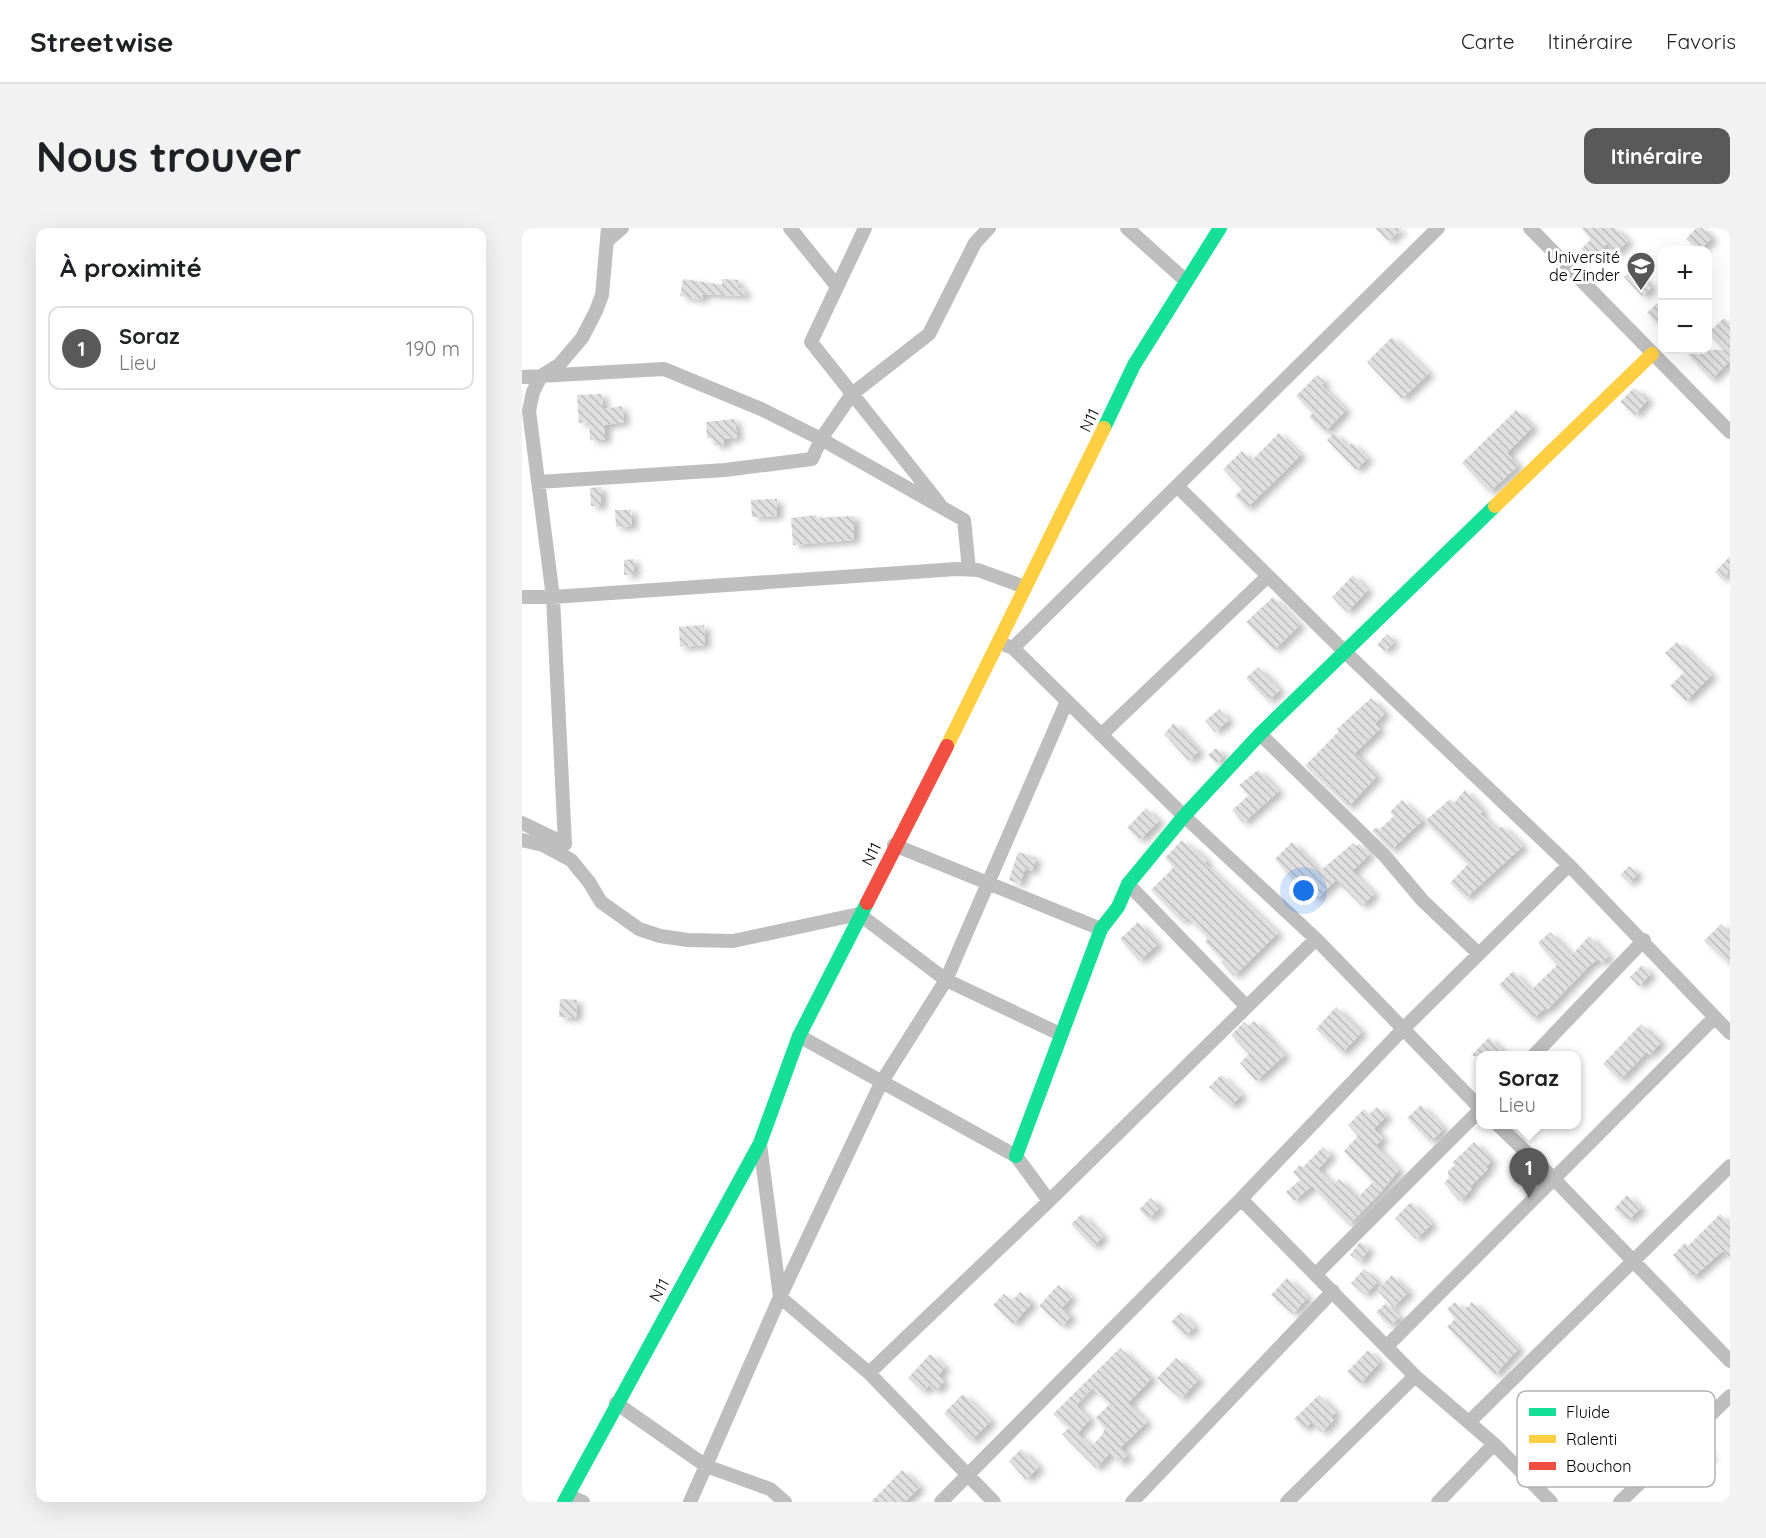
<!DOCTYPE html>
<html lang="fr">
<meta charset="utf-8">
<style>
body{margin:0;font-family:Quicksand,sans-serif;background:#f2f2f2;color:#202124}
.controls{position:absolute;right:18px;top:18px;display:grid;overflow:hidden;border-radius:12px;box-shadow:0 6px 24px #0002}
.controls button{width:54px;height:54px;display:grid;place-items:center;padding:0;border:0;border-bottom:2px solid #e0e0e0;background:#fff;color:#202124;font:30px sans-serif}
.you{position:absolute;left:782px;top:663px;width:21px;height:21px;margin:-15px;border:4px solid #fff;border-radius:50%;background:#1a73e8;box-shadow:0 0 0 9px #1a73e833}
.badge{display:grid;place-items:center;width:39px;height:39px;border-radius:50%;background:#595959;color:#fff;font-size:20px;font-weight:700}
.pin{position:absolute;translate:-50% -50px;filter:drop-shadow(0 2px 3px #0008)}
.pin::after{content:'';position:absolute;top:32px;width:21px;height:18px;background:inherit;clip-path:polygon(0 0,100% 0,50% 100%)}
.popup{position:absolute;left:954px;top:823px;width:105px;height:78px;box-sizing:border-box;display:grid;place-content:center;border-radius:12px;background:#fff;filter:drop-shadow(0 2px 4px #0005);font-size:20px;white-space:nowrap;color:#757577}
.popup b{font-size:22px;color:#202124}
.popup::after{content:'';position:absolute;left:50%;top:100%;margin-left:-12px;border:12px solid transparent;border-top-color:#fff}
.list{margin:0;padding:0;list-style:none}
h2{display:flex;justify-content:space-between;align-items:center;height:78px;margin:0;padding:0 24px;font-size:26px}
h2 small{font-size:20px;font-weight:400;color:#757577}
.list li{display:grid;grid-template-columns:39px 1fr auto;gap:18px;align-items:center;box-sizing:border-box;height:84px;margin:0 12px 12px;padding:0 12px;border:2px solid #e0e0e0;border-radius:12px}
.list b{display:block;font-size:22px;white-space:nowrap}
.list p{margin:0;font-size:20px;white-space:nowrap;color:#757577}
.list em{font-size:20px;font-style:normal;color:#757577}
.map{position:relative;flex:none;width:1208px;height:1274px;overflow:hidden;border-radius:12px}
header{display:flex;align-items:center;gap:36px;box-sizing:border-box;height:84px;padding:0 30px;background:#fff;border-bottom:2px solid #e0e0e0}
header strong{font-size:28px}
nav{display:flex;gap:33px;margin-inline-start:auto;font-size:21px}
.intro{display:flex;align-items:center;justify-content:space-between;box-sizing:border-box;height:144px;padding:0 36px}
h1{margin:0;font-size:42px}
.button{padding:15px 27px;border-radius:12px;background:#595959;color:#fff;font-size:21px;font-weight:700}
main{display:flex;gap:36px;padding:0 36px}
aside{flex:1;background:#fff;border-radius:12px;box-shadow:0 6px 24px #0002}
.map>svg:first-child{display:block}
</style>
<header>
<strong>Streetwise</strong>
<nav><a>Carte</a><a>Itinéraire</a><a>Favoris</a></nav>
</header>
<div class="intro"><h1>Nous trouver</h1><a class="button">Itinéraire</a></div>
<main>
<aside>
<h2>À proximité<small></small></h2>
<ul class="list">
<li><span class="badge">1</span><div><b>Soraz</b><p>Lieu</p></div><em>190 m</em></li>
</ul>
</aside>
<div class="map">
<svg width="1208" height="1274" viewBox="0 0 1208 1274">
<defs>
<pattern id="building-back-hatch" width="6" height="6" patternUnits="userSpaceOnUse" patternTransform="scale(1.5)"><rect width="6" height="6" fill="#dfdfdf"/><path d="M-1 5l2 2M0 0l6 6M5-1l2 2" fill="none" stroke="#bebebe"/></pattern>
<filter id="shadow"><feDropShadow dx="6" dy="3.5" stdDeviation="3" flood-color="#0004"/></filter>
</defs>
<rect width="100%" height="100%" fill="#fff"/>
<path fill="url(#building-back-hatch)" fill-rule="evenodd" filter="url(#shadow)" d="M853 0H880L867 13Z
M1059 0H1093L1106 13 1094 25 1085 16 1070 32 1059 21 1069 11Z
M1174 0H1180L1190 10 1178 22 1164 11Z
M1111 40 1130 59 1120 68 1102 49Z
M161 51 200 57V51L216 52V60L223 61V68L181 66 180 72 158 68Z
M1135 75 1140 81V100L1125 85Z
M1202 90 1208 96V133L1189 152 1162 122H1202L1186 105Z
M870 109 907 145 880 171 845 134Z
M795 147 803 154 799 157 824 182 803 204 787 189 791 185 774 168Z
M1112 160 1126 171 1113 187 1098 174Z
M80 166 81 181 100 178 102 194 83 197V212H68L67 194 57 195 55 167Z
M994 182 1011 199 985 225 996 238 967 264 940 235Z
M213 191 215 210 202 211V217H192L191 210H185L184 194Z
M757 205 779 227 725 280 713 268 720 261 701 241 720 223 729 233Z
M812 205 826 219 830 215 846 230 834 242 805 212Z
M79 259V278H69L68 260Z
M255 271V288L230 289 229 272Z
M93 282H109L110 298 94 299Z
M294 287V290L332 288V312L271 317 269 290Z
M1208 328V343L1200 351 1193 344Z
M112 331V346L102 347V332Z
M831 347 846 362 825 384 810 369Z
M751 369 778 397 752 422 724 394Z
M182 397 183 417 158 419 157 399Z
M865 406 872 413 863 423 855 417Z
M1155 414 1190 447 1164 473 1148 458 1162 444 1143 425Z
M736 439 758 462 746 473 724 450Z
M849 470 863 485 853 496 858 501 833 525 855 548 826 579 783 538 817 503 815 501Z
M697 481 707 492 693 504 683 493Z
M652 495 677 523 667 533 642 506Z
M694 520 702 528 694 535 686 527Z
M736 542 757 563 721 595 710 582 727 567 717 557Z
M943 562 961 583 958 586 976 602 980 598 1001 618 944 670 928 655 946 636 903 593 928 571 932 575Z
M880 572 901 592 869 622 850 603 855 599 857 602 872 588 868 584Z
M624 580 637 593 618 612 605 600Z
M660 612 669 621 671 619 685 633 682 635 756 705 712 748 699 734 701 732 683 714 686 711 682 706 665 689 660 694 629 662 652 639 643 630Z
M770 614 798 643 831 615 834 618 837 616 848 626 830 643 852 666 840 678 814 652 794 672 773 651 772 653 753 631Z
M496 624 514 630 510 643 503 641 498 656 487 652Z
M1107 638 1116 646 1107 655 1098 647Z
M616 694 636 716 617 733 598 711Z
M1199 696 1208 704V737L1182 713Z
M1028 704 1050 727 1067 708 1087 728 1080 735 1076 731 1067 738 1025 782 1023 780 1011 791 977 757 991 743 1009 762 1035 737 1016 715Z
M1120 737 1129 746 1117 758 1108 749Z
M38 771 55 772 54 790 37 789Z
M814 779 840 804 820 825 794 801Z
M732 793 763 827 734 853 718 835 727 826 709 807 722 794 726 798Z
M1119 796 1139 814 1128 827 1125 824 1098 852 1081 836Z
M967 809 985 828H949Z
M699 847 720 867 709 878 687 859Z
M899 877 922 901 908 914 885 890Z
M855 879 865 888 852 901 861 910 854 918 877 942 859 964 827 997 790 958 772 973 764 964 778 952 771 944 778 937 781 939 801 919 809 927 796 941 811 957 817 951 835 970 851 954 822 923 836 908 826 897 842 881 847 887Z
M952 914 970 933 964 939 966 941 948 959 950 961 937 973 922 955 927 950 926 943 933 937 930 935Z
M1105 967 1119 980 1106 993 1092 981Z
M628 970 638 979 627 991 617 982Z
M889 974 910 996 894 1011 873 990Z
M560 986 581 1009 571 1019 549 996Z
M1198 986 1208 996V1030L1201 1023 1170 1050 1151 1027 1163 1015 1166 1018Z
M838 1014 847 1021 838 1034 828 1027Z
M842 1041 856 1053 843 1067 829 1055Z
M870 1047 887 1064 871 1079 855 1062Z
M765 1050 786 1069 771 1086 749 1067Z
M536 1057 550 1069 540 1080 549 1088 540 1098 517 1078Z
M498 1064 510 1075 491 1096 471 1077 482 1066 490 1073Z
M933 1074 941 1083 950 1074 997 1120 973 1147 925 1099 933 1091 925 1081Z
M864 1075 878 1089 868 1098 854 1084Z
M659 1084 673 1099 663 1108 649 1094Z
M598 1120 630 1150 606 1175 625 1194 598 1220 606 1227 598 1235 588 1225 574 1240 540 1206 547 1200 531 1186ZM570 1160 588 1176 573 1190 583 1200 580 1207 570 1218 555 1206 568 1191 554 1177Z
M846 1122 858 1134 838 1156 825 1144Z
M408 1126 423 1139 416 1148 422 1153 414 1163 407 1157 401 1164 386 1150Z
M654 1130 677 1151 659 1171 635 1150Z
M441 1166 469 1193 449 1213 422 1185Z
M797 1167 814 1184 809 1189 812 1192 799 1204 790 1194 782 1201 772 1191Z
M1181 1220 1189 1227 1178 1239 1170 1232Z
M499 1221 517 1239 504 1252 487 1233Z
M380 1242 398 1259 383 1274H349Z"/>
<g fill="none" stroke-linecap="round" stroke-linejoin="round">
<path stroke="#bebebe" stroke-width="14" d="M268 0 314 57
M343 0 289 114 417 275
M605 0 663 52
M1008 0 1208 204
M85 13 100 0
M0 149 142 141 239 181 299 211 442 292 447 341
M16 254 203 242 290 231 299 211 330 166 407 106 453 15 467 0
M655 258 822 423 1047 637 1208 805
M0 369H31L435 341 456 342 503 359
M483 417 491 420 916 0
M491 420 662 588 794 711 959 881 794 1046
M738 506 862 627 901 673 957 726
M579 507 746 348
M0 595 42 615
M0 612 21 617 49 632 67 654 79 674 117 701 138 708 166 712 211 713 337 686 424 752 538 806
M21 617 43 616 31 369 7 183 11 164 19 148 37 137 60 110 74 83 80 67 86 0
M372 617 579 701
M606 656 724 778
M277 808 494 928 527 973
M1011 828 1122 712
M975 896 1031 950 1208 1133
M238 916 258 1069 347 1145 472 1274
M719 971 893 1148 972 1216 1029 1274
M866 1117 1193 789
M347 1145 527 973 794 711
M94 1175 184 1238 248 1261 263 1274
M947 1194 1208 938
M46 1267 61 1274
M168 1274 258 1069 359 855 424 752 545 473
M419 1274 719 971 882 800 1047 637
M610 1274 811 1063
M765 1274 893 1148
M916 1274 972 1216
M1098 1274 1208 1168"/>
<path stroke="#16e098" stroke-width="14" d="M582 200 612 137 698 0
M494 928 579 701 596 679 606 656 662 588 738 506 973 278
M42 1274 238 915 277 808 345 675"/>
<path stroke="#ffcf43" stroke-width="14" d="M973 278 1130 126
M425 518 582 200"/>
<path stroke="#f24e42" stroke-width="14" d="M345 675 425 518"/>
</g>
<defs>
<g id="university-pin" transform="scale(1.5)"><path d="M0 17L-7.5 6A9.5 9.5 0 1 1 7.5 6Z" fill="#595959" stroke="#fff"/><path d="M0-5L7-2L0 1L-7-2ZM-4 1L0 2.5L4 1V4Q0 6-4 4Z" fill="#fff"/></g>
</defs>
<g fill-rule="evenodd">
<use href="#university-pin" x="1119" y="38"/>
</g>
<g text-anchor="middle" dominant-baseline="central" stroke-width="6" stroke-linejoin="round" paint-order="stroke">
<g font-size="16" fill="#000" stroke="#fff" text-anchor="end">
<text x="1098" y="29">Université<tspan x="1098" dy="18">de Zinder</tspan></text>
</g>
<g font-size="16" fill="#000" stroke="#fff">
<text transform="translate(567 192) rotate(-64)">N11</text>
<text transform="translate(349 626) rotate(-63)">N11</text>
<text transform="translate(137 1062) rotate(-61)">N11</text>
</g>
</g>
<rect x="995" y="1163" width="198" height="96" rx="9" fill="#fff" stroke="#b2b2b2" stroke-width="1.5"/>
<rect x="1007" y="1180" width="27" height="8" fill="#16e098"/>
<rect x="1007" y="1207" width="27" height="8" fill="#ffcf43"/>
<rect x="1007" y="1234" width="27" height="8" fill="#f24e42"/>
<g font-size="16" fill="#000">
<text x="1044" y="1190">Fluide</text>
<text x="1044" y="1217">Ralenti</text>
<text x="1044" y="1244">Bouchon</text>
</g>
</svg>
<div class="controls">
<button>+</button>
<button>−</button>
</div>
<div class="you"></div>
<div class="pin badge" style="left:1007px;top:970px">1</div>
<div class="popup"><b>Soraz</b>Lieu</div>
</div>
</main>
